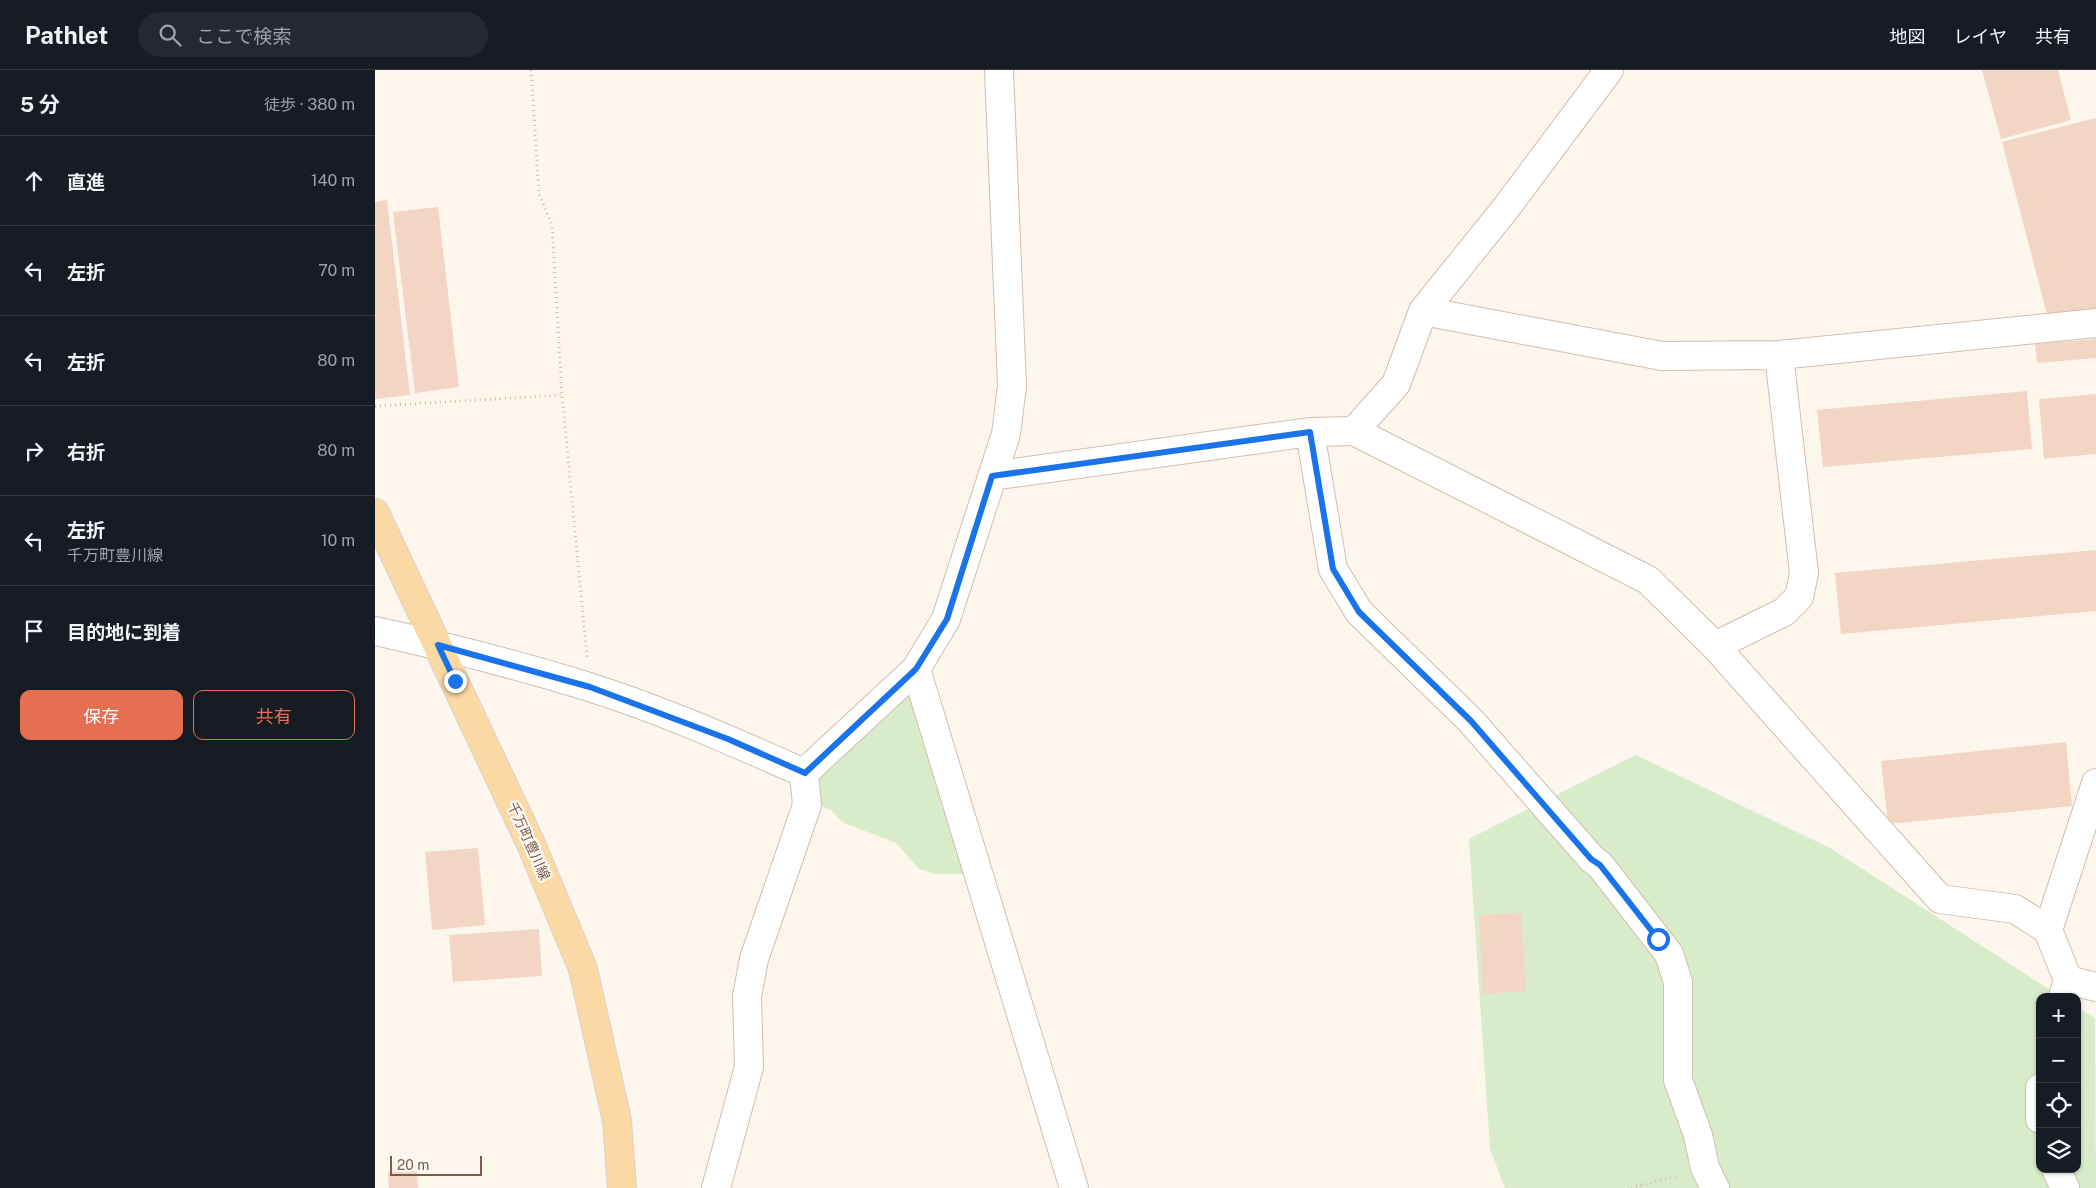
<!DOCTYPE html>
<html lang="ja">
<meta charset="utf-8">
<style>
body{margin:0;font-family:"Public Sans","Noto Sans JP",sans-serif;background:#242831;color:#f1f3f6}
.controls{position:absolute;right:15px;bottom:15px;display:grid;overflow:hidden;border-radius:10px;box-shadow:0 1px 4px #0004}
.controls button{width:45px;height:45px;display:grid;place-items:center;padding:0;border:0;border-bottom:1px solid #363941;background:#171b24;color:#f1f3f6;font:25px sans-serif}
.scale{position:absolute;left:15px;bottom:12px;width:92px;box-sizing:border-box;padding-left:5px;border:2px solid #7a5c4d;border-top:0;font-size:14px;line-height:18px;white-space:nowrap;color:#7a5c4d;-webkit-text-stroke:4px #fffaf3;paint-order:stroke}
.stop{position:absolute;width:15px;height:15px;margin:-11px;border:4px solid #1a73e8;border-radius:50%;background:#fff}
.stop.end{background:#1a73e8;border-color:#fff;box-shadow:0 1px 5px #0008}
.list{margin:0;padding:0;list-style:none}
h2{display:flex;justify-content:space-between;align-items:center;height:65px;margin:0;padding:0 20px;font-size:21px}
h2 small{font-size:16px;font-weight:400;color:#9ea1a6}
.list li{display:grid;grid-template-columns:32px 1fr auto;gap:15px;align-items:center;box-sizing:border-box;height:90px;padding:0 20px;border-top:1px solid #363941}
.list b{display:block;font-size:19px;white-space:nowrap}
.list p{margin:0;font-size:16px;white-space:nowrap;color:#9ea1a6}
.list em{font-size:16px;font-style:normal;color:#9ea1a6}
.actions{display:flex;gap:10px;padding:15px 20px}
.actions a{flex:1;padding:11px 0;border:1px solid #e76f51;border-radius:10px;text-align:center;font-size:18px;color:#e76f51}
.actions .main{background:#e76f51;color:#fff}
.icon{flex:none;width:28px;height:28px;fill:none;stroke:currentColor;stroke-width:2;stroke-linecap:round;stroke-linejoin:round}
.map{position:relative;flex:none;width:1721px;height:1118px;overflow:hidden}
header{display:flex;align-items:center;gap:30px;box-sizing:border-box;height:70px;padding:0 25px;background:#171b24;border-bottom:1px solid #363941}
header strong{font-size:24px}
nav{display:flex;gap:28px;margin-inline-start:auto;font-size:18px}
.search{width:350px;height:45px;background:#242831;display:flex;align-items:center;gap:12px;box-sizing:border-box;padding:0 18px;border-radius:28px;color:#9ea1a6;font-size:19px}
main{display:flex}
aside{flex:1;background:#171b24}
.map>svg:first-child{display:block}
</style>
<header>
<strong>Pathlet</strong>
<div class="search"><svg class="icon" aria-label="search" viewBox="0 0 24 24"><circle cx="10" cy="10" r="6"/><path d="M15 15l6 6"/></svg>ここで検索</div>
<nav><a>地図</a><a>レイヤ</a><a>共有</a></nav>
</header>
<main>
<aside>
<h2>5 分<small>徒歩 · 380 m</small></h2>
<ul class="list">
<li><svg class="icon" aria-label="ahead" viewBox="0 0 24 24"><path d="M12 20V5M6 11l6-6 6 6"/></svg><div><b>直進</b></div><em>140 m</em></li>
<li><svg class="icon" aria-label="left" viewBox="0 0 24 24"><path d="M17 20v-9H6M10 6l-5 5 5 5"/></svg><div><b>左折</b></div><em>70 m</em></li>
<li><svg class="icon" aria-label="left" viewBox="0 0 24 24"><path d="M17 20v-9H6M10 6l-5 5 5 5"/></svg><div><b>左折</b></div><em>80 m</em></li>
<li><svg class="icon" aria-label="right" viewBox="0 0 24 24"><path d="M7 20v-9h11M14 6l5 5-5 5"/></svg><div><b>右折</b></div><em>80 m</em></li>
<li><svg class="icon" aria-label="left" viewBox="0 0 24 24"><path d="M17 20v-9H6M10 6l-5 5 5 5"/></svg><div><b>左折</b><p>千万町豊川線</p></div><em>10 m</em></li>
<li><svg class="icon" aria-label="arrive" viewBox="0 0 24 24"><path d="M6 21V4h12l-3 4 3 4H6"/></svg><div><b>目的地に到着</b></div></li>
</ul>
<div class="actions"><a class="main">保存</a><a>共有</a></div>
</aside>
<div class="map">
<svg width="1721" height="1118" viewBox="0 0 1721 1118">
<rect width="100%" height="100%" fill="#fdf6ec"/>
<path fill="#d8ecc9" d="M526 622 540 624 591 797 587 804H560L544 799 521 773 467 752 456 740 440 734 438 705Z
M1261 685 1455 778 1686 927H1665V1099H1702V937L1720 948 1721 1118H1130L1115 1079 1094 769Z"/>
<path fill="#f3d5c3" d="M1607 0H1683L1696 50 1626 69Z
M1721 48V240L1674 252 1627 72Z
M12 130 35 325 0 329V132Z
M63 137 84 317 40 323 18 142Z
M1721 269V288L1662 293 1660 274Z
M1652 321 1657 379 1448 397 1442 340Z
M1721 324V384L1669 389 1664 329Z
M1721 480V541L1466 564 1460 503Z
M1691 672 1697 736 1513 754 1506 691Z
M103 778 110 855 57 860 50 782Z
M1146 843 1151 921 1108 924 1104 845Z
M164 859 167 906 78 912 74 865Z
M42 1101 43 1118H14L13 1102Z"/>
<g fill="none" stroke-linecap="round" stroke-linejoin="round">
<g stroke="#d1beb0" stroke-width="30">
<path id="minor" d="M1048 241 1287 286 1404 285 1721 253
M979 361 1021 314 1048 241 1131 138 1234 0
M935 362 958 499 984 542 1096 651 1217 789 1225 795 1294 884 1303 912V1010L1323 1065 1330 1098 1340 1118
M617 406 935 362 979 361 1273 510 1340 576 1565 829 1640 839 1673 860 1693 910 1688 927
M0 561C72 577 143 595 214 617 287 640 359 672 429 703
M1340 576 1409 542 1424 527 1429 503 1404 285
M541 599 699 1118
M429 703 541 599 571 549 631 364 637 316 624 0
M1673 860 1721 713
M1693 910 1721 917
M1665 1018V1049
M1681 1099 1690 1118
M341 1118 374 997 372 926 379 889 432 735 429 703"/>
</g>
<g stroke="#dad1cd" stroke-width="30">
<path id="major" d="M0 443 156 774 208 899 242 1051 247 1118"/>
</g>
<path stroke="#d9b8a5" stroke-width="3" stroke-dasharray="1 4" stroke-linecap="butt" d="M156 0 164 124 177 155 187 325 212 587
M0 336 187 325
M1256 1118 1302 1106"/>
<use href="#minor" stroke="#fff" stroke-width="28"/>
<use href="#major" stroke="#fbd9a5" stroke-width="28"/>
</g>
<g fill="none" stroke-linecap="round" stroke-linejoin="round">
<path stroke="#1a73e8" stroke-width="6" d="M80 611 63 575 215 617 353 669 430 703 541 599 572 549 617 406 935 362 958 499 984 542 1096 651 1216 789 1225 795 1283 869"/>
</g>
<g text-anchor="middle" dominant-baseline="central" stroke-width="4.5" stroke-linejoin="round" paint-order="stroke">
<g font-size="14" fill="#7a5c4d" stroke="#fffaf3">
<text transform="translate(154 771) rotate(66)">千万町豊川線</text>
</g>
</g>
</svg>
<div class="controls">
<button>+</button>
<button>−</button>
<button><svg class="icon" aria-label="locate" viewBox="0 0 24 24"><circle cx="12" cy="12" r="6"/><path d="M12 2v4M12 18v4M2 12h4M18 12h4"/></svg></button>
<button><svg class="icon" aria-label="layers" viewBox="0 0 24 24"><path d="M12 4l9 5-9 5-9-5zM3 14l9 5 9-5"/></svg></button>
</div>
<div class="scale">20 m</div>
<div class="stop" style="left:1283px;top:869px"></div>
<div class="stop end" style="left:80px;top:611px"></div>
</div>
</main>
